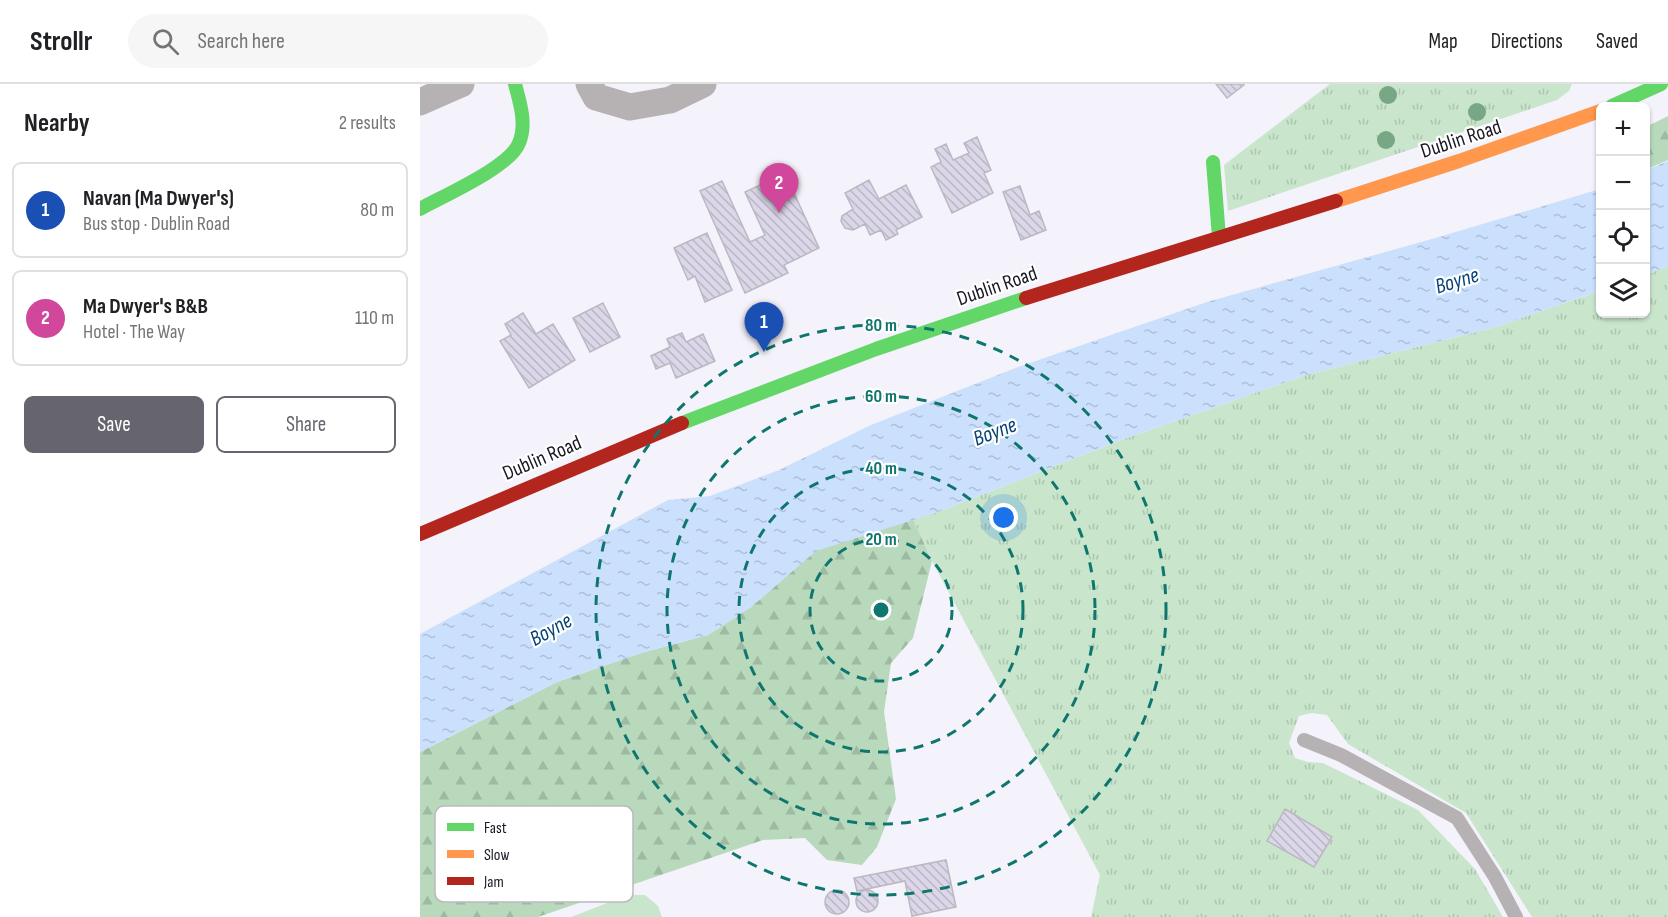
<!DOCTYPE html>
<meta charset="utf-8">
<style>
body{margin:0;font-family:"Sofia Sans Condensed",sans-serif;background:#f6f6f6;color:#202124}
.controls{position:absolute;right:18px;top:18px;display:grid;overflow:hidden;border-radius:9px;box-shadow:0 2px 4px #0004}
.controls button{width:54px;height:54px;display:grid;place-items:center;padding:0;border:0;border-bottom:2px solid #e0e0e0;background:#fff;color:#202124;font:30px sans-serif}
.you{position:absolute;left:584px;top:434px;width:21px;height:21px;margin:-15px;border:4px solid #fff;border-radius:50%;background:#1a73e8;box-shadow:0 0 0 9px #1a73e833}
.badge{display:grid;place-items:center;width:39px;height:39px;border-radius:50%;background:#66646e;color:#fff;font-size:20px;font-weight:700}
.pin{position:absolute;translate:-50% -50px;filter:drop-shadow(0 2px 3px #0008)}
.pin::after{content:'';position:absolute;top:32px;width:21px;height:18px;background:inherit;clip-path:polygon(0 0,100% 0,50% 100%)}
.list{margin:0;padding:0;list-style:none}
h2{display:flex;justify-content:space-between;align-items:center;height:78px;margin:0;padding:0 24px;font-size:26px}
h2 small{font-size:20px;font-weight:400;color:#757577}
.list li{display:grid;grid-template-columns:39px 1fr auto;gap:18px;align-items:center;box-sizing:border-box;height:96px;margin:0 12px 12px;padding:0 12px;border:2px solid #e0e0e0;border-radius:9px}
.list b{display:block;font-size:22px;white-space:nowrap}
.list p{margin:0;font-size:20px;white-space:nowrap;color:#757577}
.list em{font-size:20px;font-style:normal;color:#757577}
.actions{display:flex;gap:12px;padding:18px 24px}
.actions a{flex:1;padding:14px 0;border:2px solid #66646e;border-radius:9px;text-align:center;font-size:21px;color:#66646e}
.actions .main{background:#66646e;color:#fff}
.icon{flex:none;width:33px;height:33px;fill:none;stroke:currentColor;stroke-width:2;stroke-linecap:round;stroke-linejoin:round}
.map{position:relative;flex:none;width:1248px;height:833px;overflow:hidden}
header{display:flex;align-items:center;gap:36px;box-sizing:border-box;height:84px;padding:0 30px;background:#fff;border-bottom:2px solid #e0e0e0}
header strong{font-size:28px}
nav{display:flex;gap:33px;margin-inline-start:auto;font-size:21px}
.search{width:420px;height:54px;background:#f6f6f6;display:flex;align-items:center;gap:15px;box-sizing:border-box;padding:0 21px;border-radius:33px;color:#757577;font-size:22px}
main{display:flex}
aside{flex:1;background:#fff}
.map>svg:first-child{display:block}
</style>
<header>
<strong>Strollr</strong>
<div class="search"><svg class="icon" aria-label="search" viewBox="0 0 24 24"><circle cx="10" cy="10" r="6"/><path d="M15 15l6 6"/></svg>Search here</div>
<nav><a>Map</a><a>Directions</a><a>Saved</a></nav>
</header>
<main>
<aside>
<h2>Nearby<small>2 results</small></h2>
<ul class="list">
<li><span class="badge" style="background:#1a4fb4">1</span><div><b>Navan (Ma Dwyer's)</b><p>Bus stop · Dublin Road</p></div><em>80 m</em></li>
<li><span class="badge" style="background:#d1479c">2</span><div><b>Ma Dwyer's B&amp;B</b><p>Hotel · The Way</p></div><em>110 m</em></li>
</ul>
<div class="actions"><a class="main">Save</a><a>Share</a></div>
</aside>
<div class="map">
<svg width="1248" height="833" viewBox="0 0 1248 833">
<defs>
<pattern id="grass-tufts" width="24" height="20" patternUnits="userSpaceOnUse" patternTransform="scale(1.5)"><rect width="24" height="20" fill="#c9e6cc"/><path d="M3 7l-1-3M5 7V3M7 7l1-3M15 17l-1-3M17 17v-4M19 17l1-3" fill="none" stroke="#acc5af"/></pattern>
<pattern id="forest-firs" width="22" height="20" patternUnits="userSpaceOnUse" patternTransform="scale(1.5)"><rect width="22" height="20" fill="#b9d9bd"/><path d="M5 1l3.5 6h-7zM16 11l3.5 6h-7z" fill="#9ebaa2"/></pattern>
<pattern id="water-ripples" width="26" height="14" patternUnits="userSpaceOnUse" patternTransform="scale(1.5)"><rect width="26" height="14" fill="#cae0fd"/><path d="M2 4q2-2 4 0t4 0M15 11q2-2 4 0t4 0" fill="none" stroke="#adbfd9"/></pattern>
<pattern id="building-back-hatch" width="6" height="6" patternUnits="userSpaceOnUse" patternTransform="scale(1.5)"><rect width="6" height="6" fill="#dbd6e8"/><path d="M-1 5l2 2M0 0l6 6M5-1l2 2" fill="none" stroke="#bbb7c7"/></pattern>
</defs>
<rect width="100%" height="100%" fill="#f4f2fa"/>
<path fill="url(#grass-tufts)" d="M910 0H1152L1149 7 1137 16 808 127 804 81Z
M1248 182V833H1112L1046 729 928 660 907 631 892 629 879 632 869 659 875 674 888 678 903 679 998 726 1055 785 1083 833H671L680 791 512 477 493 435 518 428 701 356 886 291 1072 244 1180 207V230H1226V191Z"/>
<path fill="url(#forest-firs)" d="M1248 32V76L1227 85 1226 43Z
M493 435 512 477 493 554 471 579 464 628 476 715 457 763 442 781 407 776 385 754 343 756 118 833H0V668L137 598 221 569 288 551 331 523 395 467Z"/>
<path fill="#c9e6cc" d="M208 811H225L238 822 242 833H151Z"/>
<path fill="url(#water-ripples)" d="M1248 77V182L1226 191V86Z
M1180 105V207L1072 244 886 291 701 356 518 428 396 467 331 523 288 551 221 569 137 598 0 668V550L248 416 290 412 359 386 451 341 598 283 787 218 1019 153Z"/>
<path fill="url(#building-back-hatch)" stroke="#bbb8c2" stroke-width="1.5" d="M796 0H823L824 1 807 14Z
M557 53 571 86 564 89 573 109 532 129 511 83 521 78 515 65 526 60 533 76 549 69 544 59Z
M365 89 399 164 364 181 368 189 325 209 280 107 302 97 330 158 345 151 325 108Z
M449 96 459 115 486 101 502 133 476 146 478 150 466 156 461 146 450 151 445 140 433 146 425 144 421 137 422 132 433 125 425 109Z
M600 102 610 131 619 127 626 146 601 156 583 108Z
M287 149 312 206 285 218 275 192 268 196 254 164Z
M183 219 200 253 170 268 153 234Z
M103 229 116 250 133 240 155 276 109 304 80 257 91 251 85 240Z
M262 249 266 258 283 250 295 277 256 294 250 279 236 285 231 272 250 263 247 255Z
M865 725 912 753 894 783 847 757Z
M526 776 536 823 492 832 485 797 437 807 434 794Z
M436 817a11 11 0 1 1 22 0a11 11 0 1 1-22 0Z
M405 818a12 12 0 1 1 24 0a12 12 0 1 1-24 0Z"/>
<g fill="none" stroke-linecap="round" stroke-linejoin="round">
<path stroke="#b6b1b3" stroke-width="14" d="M884 656 921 671 1037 734 1075 793 1096 833"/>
<path stroke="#b6b1b3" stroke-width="27" d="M169 0 176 13 210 23 250 16 283 0
M0 18 41 0"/>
<path stroke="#63d668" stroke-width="14" d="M1192 22 1241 0
M793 78 799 153
M0 125C23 112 90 83 99 59 107 40 100 19 95 0
M262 339 456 265 606 214"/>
<path stroke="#ff974d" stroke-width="14" d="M916 117 1039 77 1180 27"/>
<path stroke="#b3261e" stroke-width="14" d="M606 214 916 117
M0 450 262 339"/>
</g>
<g fill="#77a784">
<circle cx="968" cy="11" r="9"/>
<circle cx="1057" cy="28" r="9"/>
<circle cx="966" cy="56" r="9"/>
</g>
<g fill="none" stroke="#0f766e" stroke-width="3" stroke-dasharray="10 8">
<circle cx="461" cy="526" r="71"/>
<circle cx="461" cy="526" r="142"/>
<circle cx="461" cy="526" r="214"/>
<circle cx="461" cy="526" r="285"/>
</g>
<g text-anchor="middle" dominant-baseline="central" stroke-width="4.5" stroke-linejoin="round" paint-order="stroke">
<g font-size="21" fill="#1a1723" stroke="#fff">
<text transform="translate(1041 55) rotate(-18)">Dublin Road</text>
<text transform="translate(577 202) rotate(-19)">Dublin Road</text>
<text transform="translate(122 374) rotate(-23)">Dublin Road</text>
</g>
<g font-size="22" font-style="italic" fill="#054277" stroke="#fff">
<text transform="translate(1037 197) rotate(-17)">Boyne</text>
<text transform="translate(575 348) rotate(-21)">Boyne</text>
<text transform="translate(131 546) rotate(-29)">Boyne</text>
</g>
</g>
<rect x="15" y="722" width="198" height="96" rx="9" fill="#fff" stroke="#bab9bd" stroke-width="1.5"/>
<rect x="27" y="739" width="27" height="8" fill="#63d668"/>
<rect x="27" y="766" width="27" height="8" fill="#ff974d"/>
<rect x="27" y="793" width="27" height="8" fill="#b3261e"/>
<g font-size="16" fill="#1a1723">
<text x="64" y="749">Fast</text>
<text x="64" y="776">Slow</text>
<text x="64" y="803">Jam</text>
</g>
<circle cx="461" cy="526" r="9" fill="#0f766e" stroke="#fff" stroke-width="3"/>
<g font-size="18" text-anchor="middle" font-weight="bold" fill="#0f766e" stroke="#fff" stroke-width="4.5" stroke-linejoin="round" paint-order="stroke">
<text x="461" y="247">80 m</text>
<text x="461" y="318">60 m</text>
<text x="461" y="390">40 m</text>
<text x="461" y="461">20 m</text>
</g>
</svg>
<div class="controls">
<button>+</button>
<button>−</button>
<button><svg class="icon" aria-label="locate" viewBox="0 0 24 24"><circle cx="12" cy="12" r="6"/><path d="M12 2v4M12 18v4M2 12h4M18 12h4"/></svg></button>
<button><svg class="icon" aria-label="layers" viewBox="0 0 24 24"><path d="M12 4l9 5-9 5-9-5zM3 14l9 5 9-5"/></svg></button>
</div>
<div class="you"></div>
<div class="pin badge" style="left:344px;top:268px;background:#1a4fb4">1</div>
<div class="pin badge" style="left:359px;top:129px;background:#d1479c">2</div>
</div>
</main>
